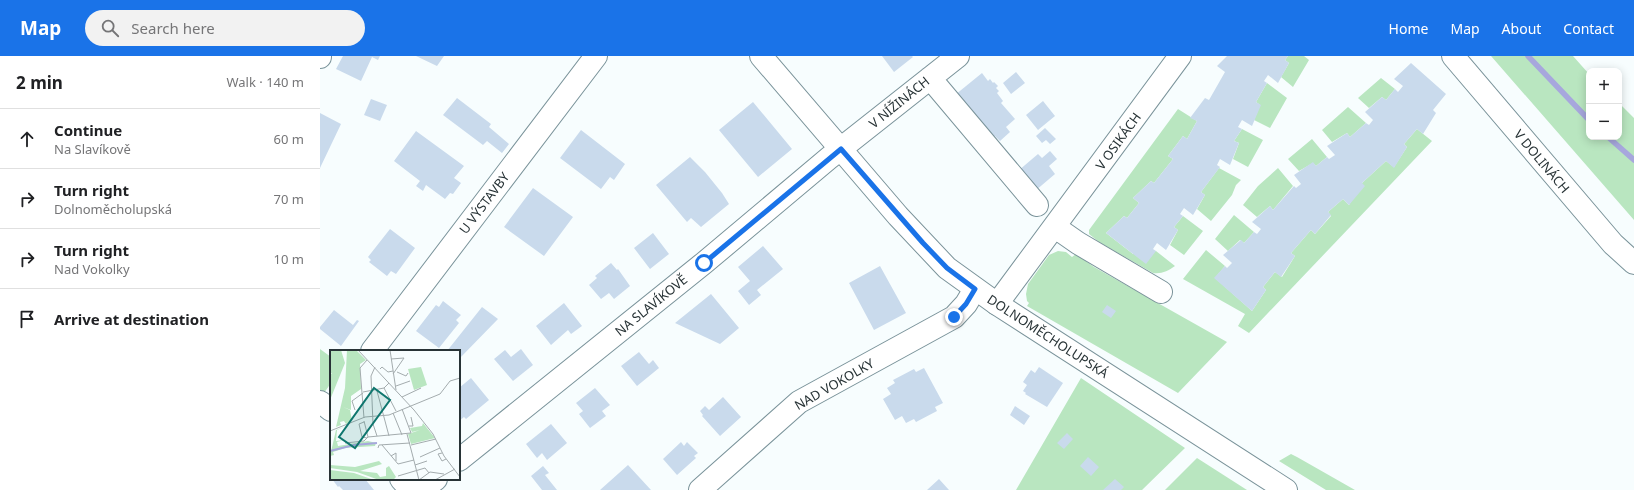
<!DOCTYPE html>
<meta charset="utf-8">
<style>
body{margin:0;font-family:"Noto Sans",sans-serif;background:#f2f2f2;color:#202124}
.controls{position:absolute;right:12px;top:12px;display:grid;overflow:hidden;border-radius:8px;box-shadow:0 2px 10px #0003}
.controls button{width:36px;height:36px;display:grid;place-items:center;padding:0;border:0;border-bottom:1px solid #e0e0e0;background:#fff;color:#202124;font:20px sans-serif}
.stop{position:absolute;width:12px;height:12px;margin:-9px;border:3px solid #1a73e8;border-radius:50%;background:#fff}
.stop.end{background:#1a73e8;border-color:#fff;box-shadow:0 1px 4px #0008}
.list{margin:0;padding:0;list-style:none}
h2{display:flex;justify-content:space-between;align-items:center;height:52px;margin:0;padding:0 16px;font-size:17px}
h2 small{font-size:13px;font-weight:400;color:#757577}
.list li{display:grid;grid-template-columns:26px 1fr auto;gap:12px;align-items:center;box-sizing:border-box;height:60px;padding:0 16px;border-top:1px solid #e0e0e0}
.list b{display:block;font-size:15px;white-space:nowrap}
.list p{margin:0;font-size:13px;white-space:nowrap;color:#757577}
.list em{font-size:13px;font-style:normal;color:#757577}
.icon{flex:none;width:22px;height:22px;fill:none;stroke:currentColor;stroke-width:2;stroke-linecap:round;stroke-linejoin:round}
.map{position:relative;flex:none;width:1314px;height:434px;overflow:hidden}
header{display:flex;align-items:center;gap:24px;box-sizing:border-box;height:56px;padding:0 20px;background:#1a73e8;color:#fff}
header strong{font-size:19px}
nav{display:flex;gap:22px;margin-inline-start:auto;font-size:14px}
.search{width:280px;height:36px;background:#f2f2f2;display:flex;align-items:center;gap:10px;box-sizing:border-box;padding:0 14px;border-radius:22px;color:#757577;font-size:15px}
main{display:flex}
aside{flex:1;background:#fff}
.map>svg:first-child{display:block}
</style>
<header>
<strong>Map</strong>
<div class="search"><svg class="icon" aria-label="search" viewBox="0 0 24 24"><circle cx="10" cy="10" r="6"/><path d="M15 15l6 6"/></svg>Search here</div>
<nav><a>Home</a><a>Map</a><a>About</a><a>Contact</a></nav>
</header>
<main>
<aside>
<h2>2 min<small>Walk · 140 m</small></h2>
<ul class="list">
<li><svg class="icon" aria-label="ahead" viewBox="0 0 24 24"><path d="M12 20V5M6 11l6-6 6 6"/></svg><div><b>Continue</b><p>Na Slavíkově</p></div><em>60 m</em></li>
<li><svg class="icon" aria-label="right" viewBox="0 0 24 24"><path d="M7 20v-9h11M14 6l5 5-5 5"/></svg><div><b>Turn right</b><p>Dolnoměcholupská</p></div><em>70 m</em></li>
<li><svg class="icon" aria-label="right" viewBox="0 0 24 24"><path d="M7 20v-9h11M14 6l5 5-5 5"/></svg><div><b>Turn right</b><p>Nad Vokolky</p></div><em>10 m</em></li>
<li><svg class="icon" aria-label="arrive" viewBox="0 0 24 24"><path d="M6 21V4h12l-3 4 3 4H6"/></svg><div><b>Arrive at destination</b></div></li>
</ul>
</aside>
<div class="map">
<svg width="1314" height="434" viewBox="0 0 1314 434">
<rect width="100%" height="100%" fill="#f7fdfe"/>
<path fill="#b9e6c0" d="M968 0H984L989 4 973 31 961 21 969 7 965 4Z
M1171 0H1253L1269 18V81H1299V47L1314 62V164Z
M1061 22 1075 33 1066 44 1062 41 1049 52 1038 42Z
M947 27 967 42 950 72 934 64 940 49 936 46Z
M1028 51 1046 67 1030 81 1027 77 1012 86 1002 74Z
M858 53 877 65 867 83 863 80 848 100 853 103 834 127 831 125 813 142 819 147 807 162 804 160 786 177 813 198 836 195 855 210C848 215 842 218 833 217L779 186 769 178V174Z
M922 73 943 84 928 111 913 103 919 87 914 85Z
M1097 73 1112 85 929 277 918 270 925 258 863 223 886 194 905 210 895 222 932 255 946 234 943 231 955 216 962 221 975 200 971 197 991 174 995 178 1011 160 1008 156 1023 143 1029 149 1042 127 1066 105 1074 111 1087 91 1084 88Z
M992 83 1007 101 996 110 993 107 979 115 968 103Z
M899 112 921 124 916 129 912 139 891 165 877 153 885 139 881 136Z
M958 112 973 130 953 154 950 150 937 161 923 149 938 130Z
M914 159 934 176 924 187 920 184 908 195 895 183Z
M863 160 883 175 864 199 850 189 858 174 854 171Z
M738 195 746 196 752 201 756 198 774 211 907 286 858 337 707 250 709 247 707 245 706 238 708 228 729 199Z
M0 293 11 301V327L4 337 0 334Z
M761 322 865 392 822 434H696Z
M971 398 977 401 1035 434H1006L959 405Z
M877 402 927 434H845Z"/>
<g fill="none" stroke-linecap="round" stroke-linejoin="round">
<path stroke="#a7a7dd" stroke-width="5.5" d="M1208 0 1269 64
M1288 81 1314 104"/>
</g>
<path fill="#c9daec" d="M23 0H60L58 4 52 1 41 25 16 13Z
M96 0H124L117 10Z
M562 0H592L593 1 574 16Z
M907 0H968L965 4 969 7 958 27 948 19 944 25 947 27 936 46 941 49 932 70 922 64 918 71 922 73 914 85 919 87 910 109 900 103 897 109 900 111 881 136 885 139 873 159 864 152 860 158 863 160 854 171 858 174 846 194 837 187 833 193 836 195 826 208 786 177 804 160 807 162 819 147 813 142 831 125 834 127 853 103 848 100 863 80 867 83 877 65 870 62 885 42 889 44 905 16 897 10Z
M1091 7 1126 38 1113 54 1116 57 1103 78 1097 73 1084 88 1087 91 1074 112 1066 105 1042 127 1045 130 1029 149 1023 143 1008 156 1011 159 995 178 991 174 971 197 975 200 961 221 955 216 943 231 946 234 932 255 894 222 905 210 907 212 912 207 903 199 921 184 924 187 934 176 937 178 941 173 932 166 950 150 953 154 974 130 976 132 981 128 974 119 993 106 996 110 1007 101 1009 103 1015 99 1007 90 1027 77 1030 81 1046 67 1049 69 1053 64 1045 56 1062 41 1066 44 1075 33 1078 36 1083 30 1074 23Z
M696 16 705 27 691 38 683 27Z
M662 17 668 25 670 23 673 27 674 26 678 30 676 32 679 35 677 37 683 45 681 47 695 63 686 71 690 76 680 85 675 80 672 83 635 39Z
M137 42 171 68 169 71 189 88 182 97 167 85 163 89 123 59Z
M51 43 67 49 60 65 44 59Z
M723 45 735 60 718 74 706 59Z
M433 46 472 93 438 121 399 74Z
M0 57 21 68 0 112Z
M725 72 736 83 730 88 726 84 722 87 716 80Z
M261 74 305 108 294 124 290 121 281 133 240 102Z
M96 75 144 110 134 122 141 127 133 138 130 137 125 143 106 129 103 135 96 130 100 125 74 105Z
M730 95 737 103 729 110 735 118 715 135 698 115 718 98 722 102Z
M370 101 385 116 402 137 409 148 381 171 371 162 367 166 336 129Z
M213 132 253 161 224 200 184 171Z
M70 173 95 192 76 218 71 215 67 220 49 206 51 204 48 201Z
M333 177 349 198 330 213 314 192Z
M443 190 463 213 437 234 441 239 429 249 418 235 430 225 418 211Z
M291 207 297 214 298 213 310 230 294 243 289 237 281 243 269 229 277 222 275 220Z
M560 210 586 257 554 274 529 227Z
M391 238 419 272 400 288 355 267Z
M123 245 141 259 136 264 139 267 119 292 96 275 116 249 119 251Z
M244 247 262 270 251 278 248 274 231 289 216 270Z
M787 249 796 255 791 262 782 256Z
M162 251 178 263 139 303V295H127Z
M14 254 33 269 37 264 39 265 21 290 0 273V271Z
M201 293 213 309 193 325 174 303 185 294 191 301Z
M319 296 329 308 333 304 339 312 317 330 301 310Z
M719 311 743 327 727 351 705 338 706 337 703 335 707 329 703 326 711 314 715 317Z
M604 312 623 347 615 351 617 355 596 366 594 363 586 367 582 360 575 364 563 343 571 338 567 332 575 327 573 324 594 313 596 316Z
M151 322 169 344 146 363 144 361 139 365V332Z
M275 332 290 349 282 355 286 360 270 372 259 358 263 355 256 347Z
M403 341 421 361 400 380 382 360 383 359 380 355 385 350 389 354Z
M695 350 710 360 704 369 690 359Z
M231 368 247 387 227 404 222 397 217 402 206 388Z
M747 377 753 383 744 393 737 387Z
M361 386 364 390 367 386 378 397 374 400 376 402 357 419 343 403Z
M768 401 779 411 771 420 760 410Z
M308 409 331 434H280Z
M223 410 229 417 225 419 237 434H222L211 420Z
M12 423H45L54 434H23L19 430 18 431Z
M619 423 629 434H607Z
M795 423 804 431 801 434H783Z"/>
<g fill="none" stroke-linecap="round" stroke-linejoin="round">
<g stroke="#7a939a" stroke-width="24">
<path id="minor" d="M1133 0 1293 188 1314 207
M0 1V0
M610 22 717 149
M735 171 758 187 841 236
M677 248 860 0
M52 295 276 0
M0 346 11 354
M139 404 384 207 509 102 638 0
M81 423 91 434
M102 434 116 423
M380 434 479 346 634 261 646 248 655 233"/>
</g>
<g stroke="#7a939a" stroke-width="24">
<path id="tertiary" d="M441 0 578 160 627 212 677 248 966 434"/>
</g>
<use href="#minor" stroke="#fff" stroke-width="22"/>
<use href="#tertiary" stroke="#fff" stroke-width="22"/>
</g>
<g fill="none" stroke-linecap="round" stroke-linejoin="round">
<path stroke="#1a73e8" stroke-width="5" d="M384 207 521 93 603 187 627 212 655 233 646 248 634 261"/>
</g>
<g text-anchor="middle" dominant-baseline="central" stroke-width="3.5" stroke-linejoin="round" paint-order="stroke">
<g font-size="13" fill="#283336" stroke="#fff">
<text transform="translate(579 46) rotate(-39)">V NÍŽINÁCH</text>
<text transform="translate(798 85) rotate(-54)">V OSIKÁCH</text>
<text transform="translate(1222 105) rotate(50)">V DOLINÁCH</text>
<text transform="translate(164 147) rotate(-53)">U VÝSTAVBY</text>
<text transform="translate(331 249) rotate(-39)">NA SLAVÍKOVĚ</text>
<text transform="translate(728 280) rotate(33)">DOLNOMĚCHOLUPSKÁ</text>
<text transform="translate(514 328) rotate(-30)">NAD VOKOLKY</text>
</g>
</g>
<g transform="translate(10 294)">
<rect width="130" height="130" fill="#f7fdfe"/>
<path d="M0 0H11L15 13 0 50V24H2L0 22ZM17 0H26L36 10 30 14 31 39 21 46V60L13 57 20 60 22 71 16 74 14 71 10 72 11 75 6 77 15 38ZM91 17 97 35 84 40 78 19ZM93 73 105 88 81 94 78 84 90 80 82 82 80 78 92 76ZM19 75 7 80 6 91 14 90 7 92 8 96 38 91 46 93 45 96 15 98 3 102 4 105 0 106 6 80ZM49 111 52 114 30 121 47 123 50 127 56 126V118L59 116 66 127 63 130H49L27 122 0 118V115L25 117ZM0 120 24 123 44 130H0Z" fill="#b9e6c0"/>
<path fill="none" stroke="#a7a7dd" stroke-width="2" d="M0 101 24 95 47 93"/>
<path fill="none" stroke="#a4acae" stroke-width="1" d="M28 0 84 60 103 84 114 106 130 127M60 0 66 40M61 9 74 8M45 17 41 26 43 74 47 86M50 19 52 17 58 22 63 21M67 22 76 26 78 23M63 24 74 8M66 36 80 31M54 38 66 61M47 41 59 86M33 42 54 38 59 33M72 47 91 38M25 60 22 51 33 43M63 63 72 85M34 68 30 18 37 10M34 71 38 87M34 72 29 74 32 87 37 88M79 76H83L81 67M0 81 35 67 59 65 110 44 120 31 130 28M77 84 89 130M38 87 81 83 72 59M15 93 34 91 38 87M52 95 68 114 84 110M81 95 106 89M48 98 49 95 80 93M112 103 108 104 112 111 116 109M61 106 66 103V111M90 107 110 98M85 115 97 111M68 126 95 118 99 123M89 130 100 122 114 124M105 130 125 119"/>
<path fill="#0f766e" fill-opacity="0.15" stroke="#0f766e" stroke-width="2" d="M44 38 60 50 25 98 9 87Z"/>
<rect width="130" height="130" fill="none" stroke="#283336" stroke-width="2"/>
</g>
</svg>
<div class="controls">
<button>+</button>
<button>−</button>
</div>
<div class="stop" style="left:384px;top:207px"></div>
<div class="stop end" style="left:634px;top:261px"></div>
</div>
</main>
